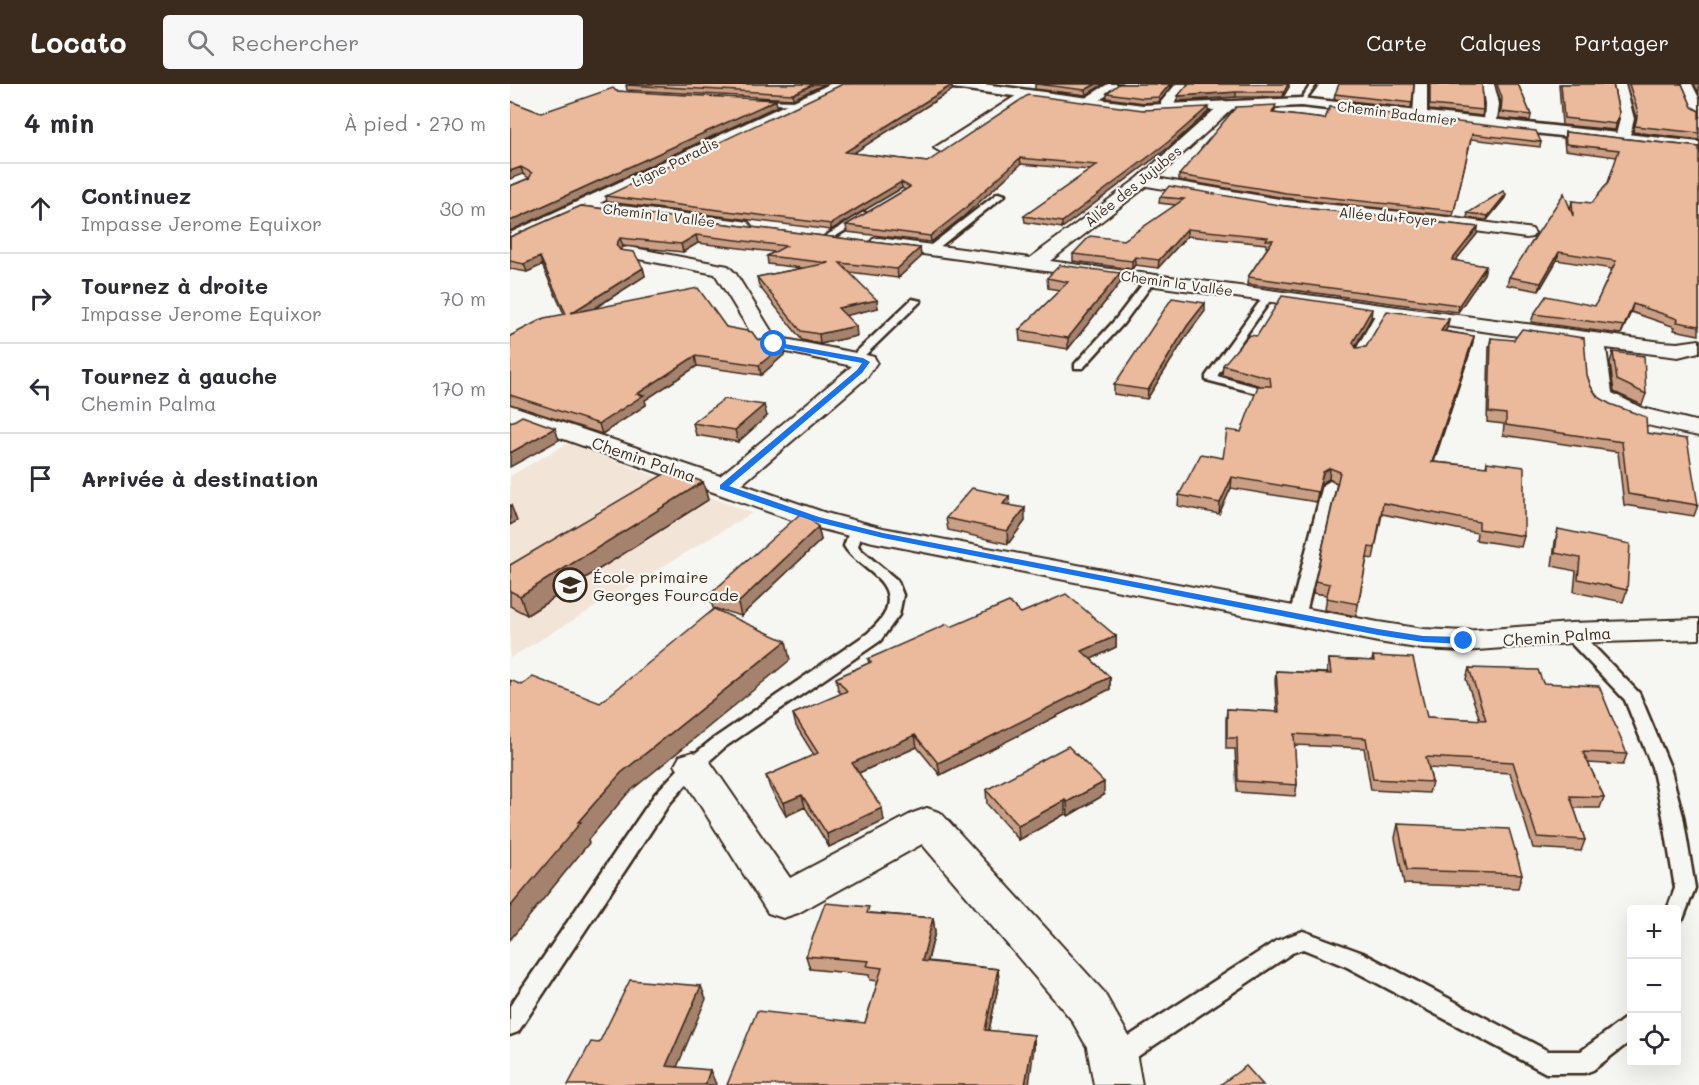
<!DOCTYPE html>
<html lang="fr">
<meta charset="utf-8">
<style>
body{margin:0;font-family:Mali,sans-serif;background:#f7f7f7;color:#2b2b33}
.controls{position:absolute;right:18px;bottom:18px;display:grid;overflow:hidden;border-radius:6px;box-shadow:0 6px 24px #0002}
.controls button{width:54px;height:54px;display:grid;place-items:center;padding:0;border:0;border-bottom:2px solid #e1e1e2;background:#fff;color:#2b2b33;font:30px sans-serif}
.stop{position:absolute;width:18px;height:18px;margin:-14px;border:4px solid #1a73e8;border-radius:50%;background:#fff}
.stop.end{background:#1a73e8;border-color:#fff;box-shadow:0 2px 6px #0008}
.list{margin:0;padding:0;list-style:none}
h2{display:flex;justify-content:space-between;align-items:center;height:78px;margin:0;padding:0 24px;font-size:26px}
h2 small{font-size:20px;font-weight:400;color:#7c7c81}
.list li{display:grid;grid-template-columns:39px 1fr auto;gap:18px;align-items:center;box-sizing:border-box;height:90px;padding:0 24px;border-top:2px solid #e1e1e2}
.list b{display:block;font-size:22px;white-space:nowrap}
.list p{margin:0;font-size:20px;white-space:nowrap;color:#7c7c81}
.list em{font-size:20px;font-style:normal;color:#7c7c81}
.icon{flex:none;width:33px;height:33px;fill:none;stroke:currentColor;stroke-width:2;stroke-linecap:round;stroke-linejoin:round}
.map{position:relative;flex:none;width:1189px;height:1001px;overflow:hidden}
header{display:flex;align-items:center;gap:36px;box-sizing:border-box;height:84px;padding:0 30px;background:#3b2a1e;color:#fff}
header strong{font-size:28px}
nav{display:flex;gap:33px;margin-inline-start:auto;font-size:21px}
.search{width:420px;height:54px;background:#f7f7f7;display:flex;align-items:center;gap:15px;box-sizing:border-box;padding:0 21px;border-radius:6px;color:#7c7c81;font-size:22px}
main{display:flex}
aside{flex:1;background:#fff}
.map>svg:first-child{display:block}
</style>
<header>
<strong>Locato</strong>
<div class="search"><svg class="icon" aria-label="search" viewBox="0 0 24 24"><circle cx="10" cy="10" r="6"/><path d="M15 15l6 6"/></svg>Rechercher</div>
<nav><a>Carte</a><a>Calques</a><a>Partager</a></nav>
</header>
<main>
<aside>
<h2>4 min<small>À pied · 270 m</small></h2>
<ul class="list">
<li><svg class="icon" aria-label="ahead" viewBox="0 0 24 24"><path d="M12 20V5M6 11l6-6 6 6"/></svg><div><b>Continuez</b><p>Impasse Jerome Equixor</p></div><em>30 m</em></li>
<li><svg class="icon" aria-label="right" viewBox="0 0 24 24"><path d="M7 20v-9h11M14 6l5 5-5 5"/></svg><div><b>Tournez à droite</b><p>Impasse Jerome Equixor</p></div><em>70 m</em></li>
<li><svg class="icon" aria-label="left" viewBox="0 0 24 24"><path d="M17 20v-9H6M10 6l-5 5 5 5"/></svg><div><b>Tournez à gauche</b><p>Chemin Palma</p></div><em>170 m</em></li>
<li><svg class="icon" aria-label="arrive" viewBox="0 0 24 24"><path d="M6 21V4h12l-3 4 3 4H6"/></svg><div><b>Arrivée à destination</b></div></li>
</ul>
</aside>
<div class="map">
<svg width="1189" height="1001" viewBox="0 0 1189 1001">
<rect width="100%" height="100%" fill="#f6f6f2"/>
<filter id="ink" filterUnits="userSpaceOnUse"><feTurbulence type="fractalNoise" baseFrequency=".0167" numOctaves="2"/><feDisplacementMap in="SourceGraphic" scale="12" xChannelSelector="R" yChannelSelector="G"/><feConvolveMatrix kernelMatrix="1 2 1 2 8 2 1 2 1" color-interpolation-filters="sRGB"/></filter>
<g filter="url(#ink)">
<path fill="#f3e4d8" d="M58 359 242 429 0 574V392Z"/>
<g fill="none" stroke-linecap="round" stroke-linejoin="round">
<g stroke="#3b2a1e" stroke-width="5">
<path id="service" d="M801 0H807L793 19H789Z
M244 16 288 17 291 19 288 21 246 19Z
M488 109 495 111 423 168H417V164Z
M354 128 358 131 357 133 321 155 314 153Z
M638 193 646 195 613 240 573 284H565V280L605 236Z
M759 208 764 211 707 292 758 306V310L754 311 696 296V292L756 209Z
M402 215 411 217 349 277H341V273Z
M869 224 878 226 853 271H845L844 269Z
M820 397 827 401 795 533 787 538 779 533 813 401Z
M347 441 354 445 348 462 351 466 387 496 393 511 389 531 370 557 215 663 189 686 159 720 8 948 0 951V922L145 710 177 676 203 655 358 549C364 543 374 534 376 526 387 494 347 485 334 462L340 445Z
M1061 544 1067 545 1129 609 1160 683 1173 732 1185 804 1173 835 1166 838V826H1157L1165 804 1153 732 1142 683 1115 616 1055 553 1053 549 1055 545Z
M793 847 853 869 1038 967H1071L1114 935 1122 932V956L1083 986 1075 989H1036L837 883 793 865 782 869 615 981 607 984 599 981 595 973 599 965 766 857Z"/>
</g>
<g stroke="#3b2a1e" stroke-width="4">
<path id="minor" d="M598 0H612L582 22H572L570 19 572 16Z
M666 0H679L666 15 662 28H652L651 18Z
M905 0H917V32L910 36 903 32Z
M972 0H984L989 20 986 43 981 44 974 40 975 20Z
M1103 0H1115L1124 35 1119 55 1112 59 1105 55 1110 35Z
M1170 0H1182L1189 14V32L1182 28Z
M515 6 519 7 521 10 519 13 436 67 431 68 424 64Z
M717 18 724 22 722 25 646 94 775 116 929 132 1016 144 1022 145 1025 149 1022 153 1016 154 929 142 775 126 637 102 540 177 1152 258 1168 259 1189 256V268L1168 273 1096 264 1102 309 1132 324 1189 338V352C1166 347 1089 335 1080 313 1074 298 1075 276 1074 261L369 164 363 163 360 159 363 155 369 154 520 174 628 94 712 19Z
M73 117 232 137 238 138 241 142 238 146 232 147 67 126 65 122 67 118Z
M119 163 218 182 226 190 265 253 356 271 364 273 367 278 357 293 232 400 316 429 373 444 868 538 913 545 954 547 1061 539 1189 535V555L1061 559 954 567 913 565 868 558 363 458 296 441 0 336V321L210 392 342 282 249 262 205 190 113 172 110 168 113 164Z
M183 668 196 672 280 794 403 729 417 724 431 729 593 907 621 956 627 974 632 1001H584L577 963 561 935 412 760 288 829 273 834 258 829 165 681 170 672Z"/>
</g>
<g stroke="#3b2a1e" stroke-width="5">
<path id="tertiary" d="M435 0H473L633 21 791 14 1189 58V68L791 22 633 29 442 4Z"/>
</g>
<g stroke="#3b2a1e" stroke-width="5">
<path id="secondary" d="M320 0H338L0 162V149Z"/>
</g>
<use href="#service" fill="#f6f6f2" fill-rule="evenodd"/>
<use href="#minor" fill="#f6f6f2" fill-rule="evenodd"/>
<use href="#tertiary" fill="#f6f6f2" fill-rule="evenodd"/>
<use href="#secondary" fill="#f6f6f2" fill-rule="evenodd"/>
</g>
<path fill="#ca9f86" stroke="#3b2a1e" stroke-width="1.5" d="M120 0H315L283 15 117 6 116 1Z
M525 0H594L576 11 525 5Z
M609 0H663L649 18 633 19 597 14V9Z
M678 0H779V3L773 13H726L668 17Z
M904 0 901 24 824 15 825 10Z
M919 0H972L973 26 972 32 919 26Z
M985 0H1008L1021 31 1020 37 989 34 991 19Z
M1049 0H1103L1109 29 1105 46 1052 41Z
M1116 0H1172L1182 23 1189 27V56L1123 48 1126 34Z
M1184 0H1189V9Z
M442 1V6L343 69 417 78 633 26 698 28 658 64 552 144 515 138 514 132 580 86 511 80 453 133 421 158 337 148 336 141 395 106 392 104 321 146 97 118 96 112Z
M106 7 267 22 0 147V102L19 94 13 90 0 95V17L31 29Z
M820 23 1031 58 1030 63 961 55 943 132 775 114 669 96V91L766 25 764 29 815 35Z
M1055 48 1189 63V251L1164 246 1165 243 1121 228 1111 250 1021 238 1024 230 1085 222 1102 185 1047 176 1029 207 997 201 999 193 1060 125 1062 117 1082 119 1098 99 1107 73 1055 66 1054 55Z
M650 113 775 122 968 143 967 150 945 177 976 182 974 190 948 228 737 200 738 193 758 163H756V160L677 152 648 184 625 181 622 185 563 177V170L614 156 666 121 649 119Z
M995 114 977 136 957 134 958 129Z
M71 122 410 164 411 173 388 194 339 188 368 224 335 231 347 252 310 260 292 256 249 202 247 193 292 184 258 180 257 172 264 168 188 159 173 168 113 162 110 166 133 184 135 192 85 224 216 243 247 255 274 261 275 270 251 291 187 282 135 316 136 321 92 350 0 320V252L54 230 32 181 17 188 1 185 0 186V153Z
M610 189V199L558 265 510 257 509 246 550 206 538 204 537 194Z
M695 227 677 251 637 315 604 310V301Z
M861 234 845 262 846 264 856 263 939 235 937 244 935 247 964 252 962 262 924 378 976 383 977 378 1014 452 1011 463 966 456 967 449 872 430 863 475 857 474 846 532 815 526 817 511 803 509 805 497 827 399 819 395 812 399 806 418 721 404 709 430 668 422 669 411 713 374 731 348 751 302 712 291 713 281 747 252Z
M981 254 1077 291 1081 303 1087 312 1137 349 1188 421 1184 432 1114 421 1108 368 993 351 994 340 977 338 979 263Z
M1103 268 1136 310 1132 321 1104 308 1100 279Z
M257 332 228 358 186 351 183 339Z
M193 398 198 416 17 531 0 522V481Z
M499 412V421L515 437 498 460 438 446 436 434Z
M308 443 311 456 231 532 203 524 199 511Z
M1048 445 1117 506 1113 518 1064 508 1066 487 1042 482 1045 458Z
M511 529 606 552V563L581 575 600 593V605L430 691 407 663 349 689 374 737 319 763 295 723 276 732 260 704 256 692 304 671 286 642 283 630 331 610 328 606 326 594 359 579 358 575 441 543Z
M863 572 917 633 970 636 956 595 959 584 1033 599 1117 670 1113 681 1078 679 1094 713 1090 724H1064L1075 756 1071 767 1023 764 1000 689 919 684 922 698 919 709 861 706 854 664 784 661 787 701 785 712 727 708 725 665H716V636L717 625 767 628 765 597 766 587 818 589 817 586 819 575 862 577Z
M476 706 594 711 558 732 555 730 509 756 477 720Z
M888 740 1012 790 1008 804 894 800 885 754Z
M361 829 423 834 425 848 418 877 488 885 489 898 479 947 524 951V964L355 939 368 897 360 896 359 891 300 885 296 872Z"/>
<path fill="#a4826d" stroke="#3b2a1e" stroke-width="1.5" d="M304 0H315L283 15V10Z
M586 0H594L576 11 575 6Z
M660 0H663L649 18V13Z
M778 0 779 3 773 13 774 8Z
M442 1V6L336 74 335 68Z
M726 8V13L668 17V12Z
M266 16 267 22 0 147V137Z
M698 23V28L658 64 552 144V138Z
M510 74 511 80 453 133 421 158 420 152Z
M11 83 13 90 0 95V87Z
M391 98 392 104 321 146V140Z
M996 110 995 114 977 136 978 132Z
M968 143 967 150 940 183 942 176Z
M677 145V152L648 184 649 176Z
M186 151 188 159 173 168 171 160Z
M110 154 113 162 108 169 106 161Z
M410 164 411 173 388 194 387 185Z
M1049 168 1047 176 1029 207 1031 199Z
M30 173 32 181 17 188 14 180Z
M625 173V181L622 185V177Z
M976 182 974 190 948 228 949 221Z
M133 184 135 192 63 238 61 229Z
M610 189V199L558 265V254Z
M367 216 368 224 330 233 328 224Z
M695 219V227L677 251 637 315 638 306 677 242Z
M1123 220 1121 228 1111 250 1114 242Z
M862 225 861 234 842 268 843 258Z
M939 235 937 244 929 256 931 247Z
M346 242 347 252 310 260 309 250Z
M964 252 962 262 920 388 922 378Z
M274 261 275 270 251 291 249 281Z
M185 272 187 282 135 316 136 321 92 350 89 340 127 310Z
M254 321 257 332 228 358 225 346Z
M45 344 49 356 0 383V369Z
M820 384 819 395 812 399 806 418 808 408 813 388Z
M722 393 721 404 709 430 710 419Z
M193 398 198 416 17 531 10 512Z
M499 412 500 424 493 420Z
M0 421H1L7 437 0 441Z
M515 424V437L498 460 497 447Z
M308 443 311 456 231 532 228 519Z
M606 552V563L573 579 572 567Z
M276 557 280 576 118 709 78 756 79 759 0 856V823L68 738 111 689Z
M600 593V605L430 691 428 679Z
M405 651 407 663 344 691 342 679Z
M594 698V711L558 732 557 718Z
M292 711 295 723 276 732 273 719Z
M555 716V730L509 756 508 742Z
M372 724 374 737 319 763 317 750Z
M423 834 425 848 414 891 412 877Z
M488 885 489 898 476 960 475 946Z
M191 902 196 915 162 995 156 982Z
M524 951V964L519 1001H515Z
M200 986 206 1000 205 1001H195Z"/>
<path fill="#ebb99c" stroke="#3b2a1e" stroke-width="1.5" d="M120 0H304L283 10 116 1Z
M333 0H439L442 1 335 68 417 78 518 11 633 26 698 23 658 58 552 138 514 132 587 81 510 74 452 127 420 152 336 141 400 103 391 98 321 140 96 112Z
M526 0H586L575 6Z
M609 0H660L649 13 633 14 597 9Z
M678 0H778L774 8H726L668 12Z
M829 0H904L902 19 825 10Z
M920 0H972L973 26 920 21Z
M987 0H1008L1021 31 991 28 992 14Z
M1051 0H1103L1109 29 1106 40 1054 34Z
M1119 0H1172L1182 23 1189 27V49L1125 42 1128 28Z
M103 4 106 7 266 16 0 137V102L19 95 22 89 11 83 0 87V17L31 29Z
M766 21 762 29 815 35 820 23 1026 47 1031 58 962 50 944 127 776 109 669 91 726 23Z
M1055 48 1189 63V242L1167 238 1168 235 1123 220 1114 242 1024 230 1036 212 1085 222 1106 177 1049 168 1031 199 999 193 1054 109 1063 132 1062 117 1082 119 1098 99 1109 66 1056 60Z
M659 102 775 122 968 143 942 176 976 182 949 221 738 193 763 156H756L758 153 677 145 649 176 625 173 622 177 563 170 580 152 614 156 674 115 650 113Z
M993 107 996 110 978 132 958 129Z
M71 122 410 164 387 185 330 179 367 216 328 224 346 242 309 250 291 247 247 193 319 179 257 172 276 162 186 151 171 160 110 154 106 161 110 166 124 168 133 184 61 229 188 204 216 243 242 248 247 255 274 261 249 281 185 272 127 310 134 311 89 340 0 311V252L34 234 56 230 30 173 14 180 0 177V153Z
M550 181 610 189 558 254 509 246 558 198 537 194Z
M772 212 862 225 843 258 846 264 856 263 877 227 939 235 931 247 964 252 922 378 977 383V378L1014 383V452L969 445V438L873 419 865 464 859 463 848 520 816 514 820 500 805 497 830 388 820 384 813 388 808 408 722 393 710 419 669 411 691 370 713 374 717 346 731 348 748 302H761L760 294 713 281 739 251 747 252Z
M662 214 695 219 677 242 638 306 604 301Z
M1012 245 1074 254 1077 291 1081 303 1087 312 1100 320 1136 333 1137 349 1177 355 1188 421 1118 410 1112 358 996 341V330L979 328 981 254 1004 256Z
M1103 268 1134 272 1136 310 1107 296Z
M214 315 254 321 225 346 183 339Z
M12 332 45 344 0 369V339Z
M161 386 193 398 10 512 0 507V481Z
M462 404 499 412 493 420 515 424 497 447 436 434Z
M290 430 298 432 308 443 228 519 199 511Z
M1048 445 1120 460 1117 506 1068 495 1070 474 1045 469Z
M556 510 606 552 572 567 600 593 428 679 405 651 342 679 372 724 317 750 292 711 273 719 256 692 308 669 283 630 337 607 326 594 361 578 358 575 437 540 441 543 499 518 511 529Z
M204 525 276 557 111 689 68 738H71L0 823V596L12 601 23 593 90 619Z
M863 572 903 574 917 633 976 636 959 584 1028 586 1033 599 1089 602 1117 670 1073 668 1094 713 1060 712 1075 756 1027 753 1003 678 916 673 922 698 863 695 856 654 784 650 787 701 728 697 727 654H717V625L769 628 766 587 821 590 819 575 864 577Z
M558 662 594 698 557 718 555 716 508 742 476 706Z
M888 740 999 745 1012 790 897 786Z
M315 819 359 823 357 829 423 834 412 877 488 885 475 946 524 951 515 1001H217L247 927 355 939 372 884 357 882 359 877 296 872Z
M120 896 191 902 156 982 200 986 195 1001H58L81 958 89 959Z
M736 982 753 1001H710Z"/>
</g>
<path fill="#1a73e8" d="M264 258 353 274 360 278 352 289 219 402 309 433 373 449 868 545 913 552 954 553 959 557 954 560 913 558 868 551 373 454 303 437 210 405V401L347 286 352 279 262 262Z"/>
<defs>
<g id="school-ring" transform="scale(1.725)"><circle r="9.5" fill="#f6f6f2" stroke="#3b2a1e" stroke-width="1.5"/><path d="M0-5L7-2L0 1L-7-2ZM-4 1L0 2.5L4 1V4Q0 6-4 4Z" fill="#3b2a1e"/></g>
</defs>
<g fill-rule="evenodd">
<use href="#school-ring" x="60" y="501"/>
</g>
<g text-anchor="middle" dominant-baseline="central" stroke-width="4.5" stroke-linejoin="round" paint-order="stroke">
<g font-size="14" fill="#3b2a1e" stroke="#f6f6f2">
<text transform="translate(887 29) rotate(7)">Chemin Badamier</text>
<text transform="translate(165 78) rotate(-26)">Ligne Paradis</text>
<text transform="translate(623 102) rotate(-39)">Allée des Jujubes</text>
<text transform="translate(149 131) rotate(7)">Chemin la Vallée</text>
<text transform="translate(878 132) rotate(5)">Allée du Foyer</text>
<text transform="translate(667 199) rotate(8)">Chemin la Vallée</text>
</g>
<g font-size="16" fill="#3b2a1e" stroke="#f6f6f2">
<text transform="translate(134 375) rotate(19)">Chemin Palma</text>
<text transform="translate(1047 552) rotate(-4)">Chemin Palma</text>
</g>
<g font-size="16" fill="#3b2a1e" stroke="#f6f6f2" text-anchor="start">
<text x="83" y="492">École primaire<tspan x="83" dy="18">Georges Fourcade</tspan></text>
</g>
</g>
</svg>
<div class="controls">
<button>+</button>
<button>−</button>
<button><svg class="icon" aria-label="locate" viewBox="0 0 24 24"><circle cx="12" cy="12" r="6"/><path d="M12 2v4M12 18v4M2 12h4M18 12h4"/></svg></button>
</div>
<div class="stop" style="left:264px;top:260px"></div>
<div class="stop end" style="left:954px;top:557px"></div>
</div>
</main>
